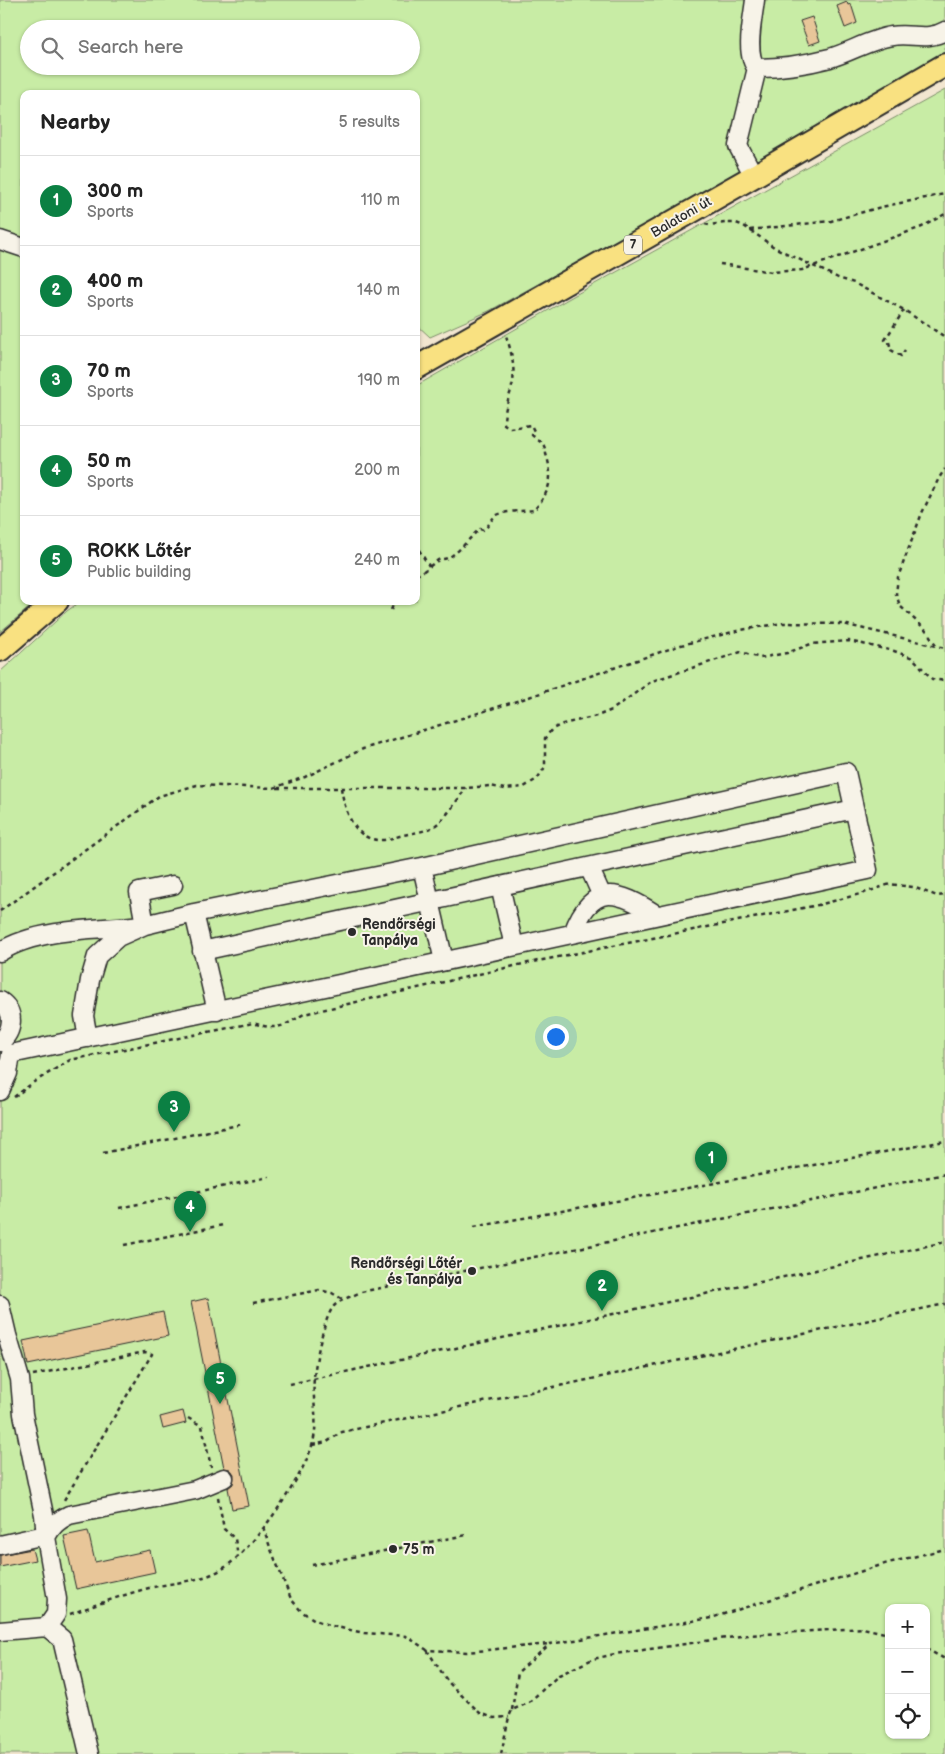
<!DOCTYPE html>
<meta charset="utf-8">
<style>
body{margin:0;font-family:"Balsamiq Sans",sans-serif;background:#f2f2f2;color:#222}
.controls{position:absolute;right:15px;bottom:15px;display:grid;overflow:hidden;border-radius:10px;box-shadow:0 1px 4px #0004}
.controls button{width:45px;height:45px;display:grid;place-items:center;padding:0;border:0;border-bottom:1px solid #e0e0e0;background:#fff;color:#222;font:25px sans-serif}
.you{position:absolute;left:555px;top:1036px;width:18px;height:18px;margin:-12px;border:4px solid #fff;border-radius:50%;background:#1a73e8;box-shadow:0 0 0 8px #1a73e833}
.badge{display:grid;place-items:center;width:32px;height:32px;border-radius:50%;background:#0b8043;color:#fff;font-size:16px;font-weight:700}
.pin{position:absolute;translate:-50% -41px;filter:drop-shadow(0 1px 2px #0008)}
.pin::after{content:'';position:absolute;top:26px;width:18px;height:15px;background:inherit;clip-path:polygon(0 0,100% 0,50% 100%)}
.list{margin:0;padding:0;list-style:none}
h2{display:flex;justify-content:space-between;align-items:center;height:65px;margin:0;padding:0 20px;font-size:21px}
h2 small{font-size:16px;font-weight:400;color:#767676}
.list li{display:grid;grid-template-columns:32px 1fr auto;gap:15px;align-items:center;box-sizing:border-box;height:90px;padding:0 20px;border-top:1px solid #e0e0e0}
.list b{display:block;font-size:19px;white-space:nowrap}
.list p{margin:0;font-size:16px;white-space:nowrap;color:#767676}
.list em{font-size:16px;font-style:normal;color:#767676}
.icon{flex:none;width:28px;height:28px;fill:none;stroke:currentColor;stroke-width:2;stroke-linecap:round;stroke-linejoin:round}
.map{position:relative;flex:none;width:945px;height:1754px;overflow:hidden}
.search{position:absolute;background:#fff;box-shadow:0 1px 4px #0004;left:20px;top:20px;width:400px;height:55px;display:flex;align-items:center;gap:12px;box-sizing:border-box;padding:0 18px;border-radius:28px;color:#767676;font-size:19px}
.panel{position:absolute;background:#fff;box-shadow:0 1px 4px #0004;left:20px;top:90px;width:400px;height:515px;border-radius:10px}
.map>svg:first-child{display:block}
</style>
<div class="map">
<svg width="945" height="1754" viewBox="0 0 945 1754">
<rect width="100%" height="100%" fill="#f2e6d0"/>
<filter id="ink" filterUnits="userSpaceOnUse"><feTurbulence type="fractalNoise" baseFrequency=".02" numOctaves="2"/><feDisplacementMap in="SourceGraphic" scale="10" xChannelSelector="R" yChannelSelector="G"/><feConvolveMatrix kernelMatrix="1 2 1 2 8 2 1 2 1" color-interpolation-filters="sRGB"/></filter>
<g filter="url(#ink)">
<path fill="#c8eca5" stroke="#7a8c68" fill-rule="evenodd" d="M0 0H945V54L738 174 489 311 430 337 416 324V94H24V601H37L0 632ZM29 29H411V66H29Z
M945 90V1754H0V672L67 611 81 601H416V386L575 295ZM889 1608H926V1735H889Z"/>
<path fill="#e8c699" stroke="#2b2b2b" d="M847 2 848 5 851 4 857 23 845 28 837 6Z
M812 17 820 41 809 45 800 21Z
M208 1298 249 1506 232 1509 228 1488 233 1484 234 1474 230 1469 224 1468 191 1302Z
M163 1312 168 1336 28 1365 23 1341Z
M183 1411 186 1423 163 1429 160 1417Z
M88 1531 95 1562 150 1550 155 1572 76 1589 64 1536Z
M32 1549 35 1560 0 1567V1555Z"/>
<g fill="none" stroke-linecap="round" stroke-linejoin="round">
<g stroke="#2b2b2b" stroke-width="21">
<path id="minor" d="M755 0C753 18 744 55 757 68 781 68 807 64 830 58 851 52 871 39 892 36 911 33 928 41 945 31
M754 176 738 146 757 68
M0 240 24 248
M422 867 444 961
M589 867 602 896
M500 886 514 946
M194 913 217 1011
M573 933C592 881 618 890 657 915
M202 951 854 809
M0 952C37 928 102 929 145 925L139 892 173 885
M0 1001C16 1011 13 1032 0 1042
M0 1091 8 1073 11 1054C297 994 582 931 868 870L846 772 422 867 194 913 145 925 118 937 97 956 90 980 84 1016 88 1038
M0 1305 7 1335 20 1379 23 1414 44 1515 46 1537 57 1599 56 1614 47 1627
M0 1545 36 1537H46C52 1526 57 1521 69 1515L195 1490 224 1478
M0 1631 47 1627 62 1639 89 1754"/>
</g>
<g stroke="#2b2b2b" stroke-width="26">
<path id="major" d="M416 368 754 176 945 65
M0 650 57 601"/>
</g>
<path stroke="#2b2b2b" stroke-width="2.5" stroke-dasharray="4 4" stroke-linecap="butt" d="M705 224 709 225 725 223H736L744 226 774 247 838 278 854 283 904 310 945 337
M750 230 831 221 881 207 945 194
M720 264 772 272 802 270 922 227 945 214
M904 310 885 340 889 342 891 350 901 356 905 350
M419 550 429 566
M416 575C423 573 433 563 440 559 454 561 469 537 480 529L483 530C490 526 490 519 497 515 505 511 524 511 534 510 550 492 554 478 546 454 546 452 545 448 544 446 542 442 536 439 532 435L534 431 531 425 510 428 504 424C504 407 510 397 513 382 515 367 511 349 506 336
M391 610 395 601
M936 645 926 630 900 606 896 594 898 577 922 513 939 478 945 469
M277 788H466L490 786 505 789 524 787 537 779 545 767V738L552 729 563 724 597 716 612 710 652 681 741 652 760 658 787 653 811 644 849 641 894 651 913 658 932 679 945 681
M341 788C345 811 354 842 383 840 390 839 396 837 403 835 412 833 424 832 433 827 446 819 456 801 466 788
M0 911 159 796 197 785 273 788 305 777 363 749 520 700 681 645 741 630 783 623 843 624 945 648
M14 1097 34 1082 70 1060 253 1023C278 1031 282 1027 304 1014L523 964 818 905 864 893 890 884 913 887 937 896 945 895
M103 1153 243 1124
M119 1208 269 1177
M474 1227 945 1141
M124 1245 223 1225
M253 1303 319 1290 332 1293 344 1300
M33 1375 145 1352 152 1354 64 1500
M290 1384 945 1242
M188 1418 202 1426 211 1467
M312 1445 327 1442 342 1432 945 1304
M218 1497 224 1529 235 1539 238 1557
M263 1527 270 1547 291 1599 301 1611 315 1620 332 1626 364 1633 406 1636 427 1650 467 1652 549 1644
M312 1565 466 1535
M70 1614C96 1605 122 1595 149 1588 173 1582 201 1582 222 1569 252 1552 308 1472 314 1438 318 1418 312 1398 314 1378 315 1362 324 1317 334 1306 341 1299 353 1296 361 1292L945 1174
M926 1649 945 1659
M427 1650 448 1682 480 1713 494 1718 509 1717
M512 1710 518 1672 550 1644 711 1618 888 1563 945 1549
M501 1754 509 1717 512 1710 528 1703 559 1675 593 1659 615 1654 748 1635 863 1628 889 1634"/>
<use href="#minor" stroke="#f7f3e8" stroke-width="18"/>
<use href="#major" stroke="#f9e181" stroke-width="22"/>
</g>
</g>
<g fill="#2b2b2b" stroke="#f7f3e8" stroke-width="2">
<circle cx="352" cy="932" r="5"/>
<circle cx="472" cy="1271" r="5"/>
<circle cx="393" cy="1549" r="5"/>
</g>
<g text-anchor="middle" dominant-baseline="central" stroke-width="4" stroke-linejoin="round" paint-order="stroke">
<rect fill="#f7f3e8" stroke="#686764" stroke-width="1" x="624" y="235.5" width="18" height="19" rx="4"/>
<g font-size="12" font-weight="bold" fill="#2b2b2b">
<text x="633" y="245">7</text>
</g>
<g font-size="14" fill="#2b2b2b" stroke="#f7f3e8">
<text transform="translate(681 217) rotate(-30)">Balatoni út</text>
</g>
<g font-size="14" font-weight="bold" fill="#2b2b2b" stroke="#f7f3e8" text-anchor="start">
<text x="362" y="924">Rendőrségi<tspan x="362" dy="16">Tanpálya</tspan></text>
<text x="462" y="1263" text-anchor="end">Rendőrségi Lőtér<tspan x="462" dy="16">és Tanpálya</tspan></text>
<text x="403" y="1549">75 m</text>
</g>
</g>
</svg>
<div class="controls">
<button>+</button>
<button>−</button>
<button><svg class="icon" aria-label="locate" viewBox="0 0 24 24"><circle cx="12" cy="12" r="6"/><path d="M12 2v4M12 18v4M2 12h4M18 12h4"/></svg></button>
</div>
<div class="you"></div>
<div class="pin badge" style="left:711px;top:1183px">1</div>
<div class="pin badge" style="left:602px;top:1311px">2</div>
<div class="pin badge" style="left:174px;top:1132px">3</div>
<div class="pin badge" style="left:190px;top:1232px">4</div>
<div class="pin badge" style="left:220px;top:1404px">5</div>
<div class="search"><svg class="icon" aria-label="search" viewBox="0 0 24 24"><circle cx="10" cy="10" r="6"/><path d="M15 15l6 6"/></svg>Search here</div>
<section class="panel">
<h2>Nearby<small>5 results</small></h2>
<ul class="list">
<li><span class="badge">1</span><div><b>300 m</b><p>Sports</p></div><em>110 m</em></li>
<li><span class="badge">2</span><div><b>400 m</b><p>Sports</p></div><em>140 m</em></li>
<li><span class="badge">3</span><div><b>70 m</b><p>Sports</p></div><em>190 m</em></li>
<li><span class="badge">4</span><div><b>50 m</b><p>Sports</p></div><em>200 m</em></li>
<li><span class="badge">5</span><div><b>ROKK Lőtér</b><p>Public building</p></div><em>240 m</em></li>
</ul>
</section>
</div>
